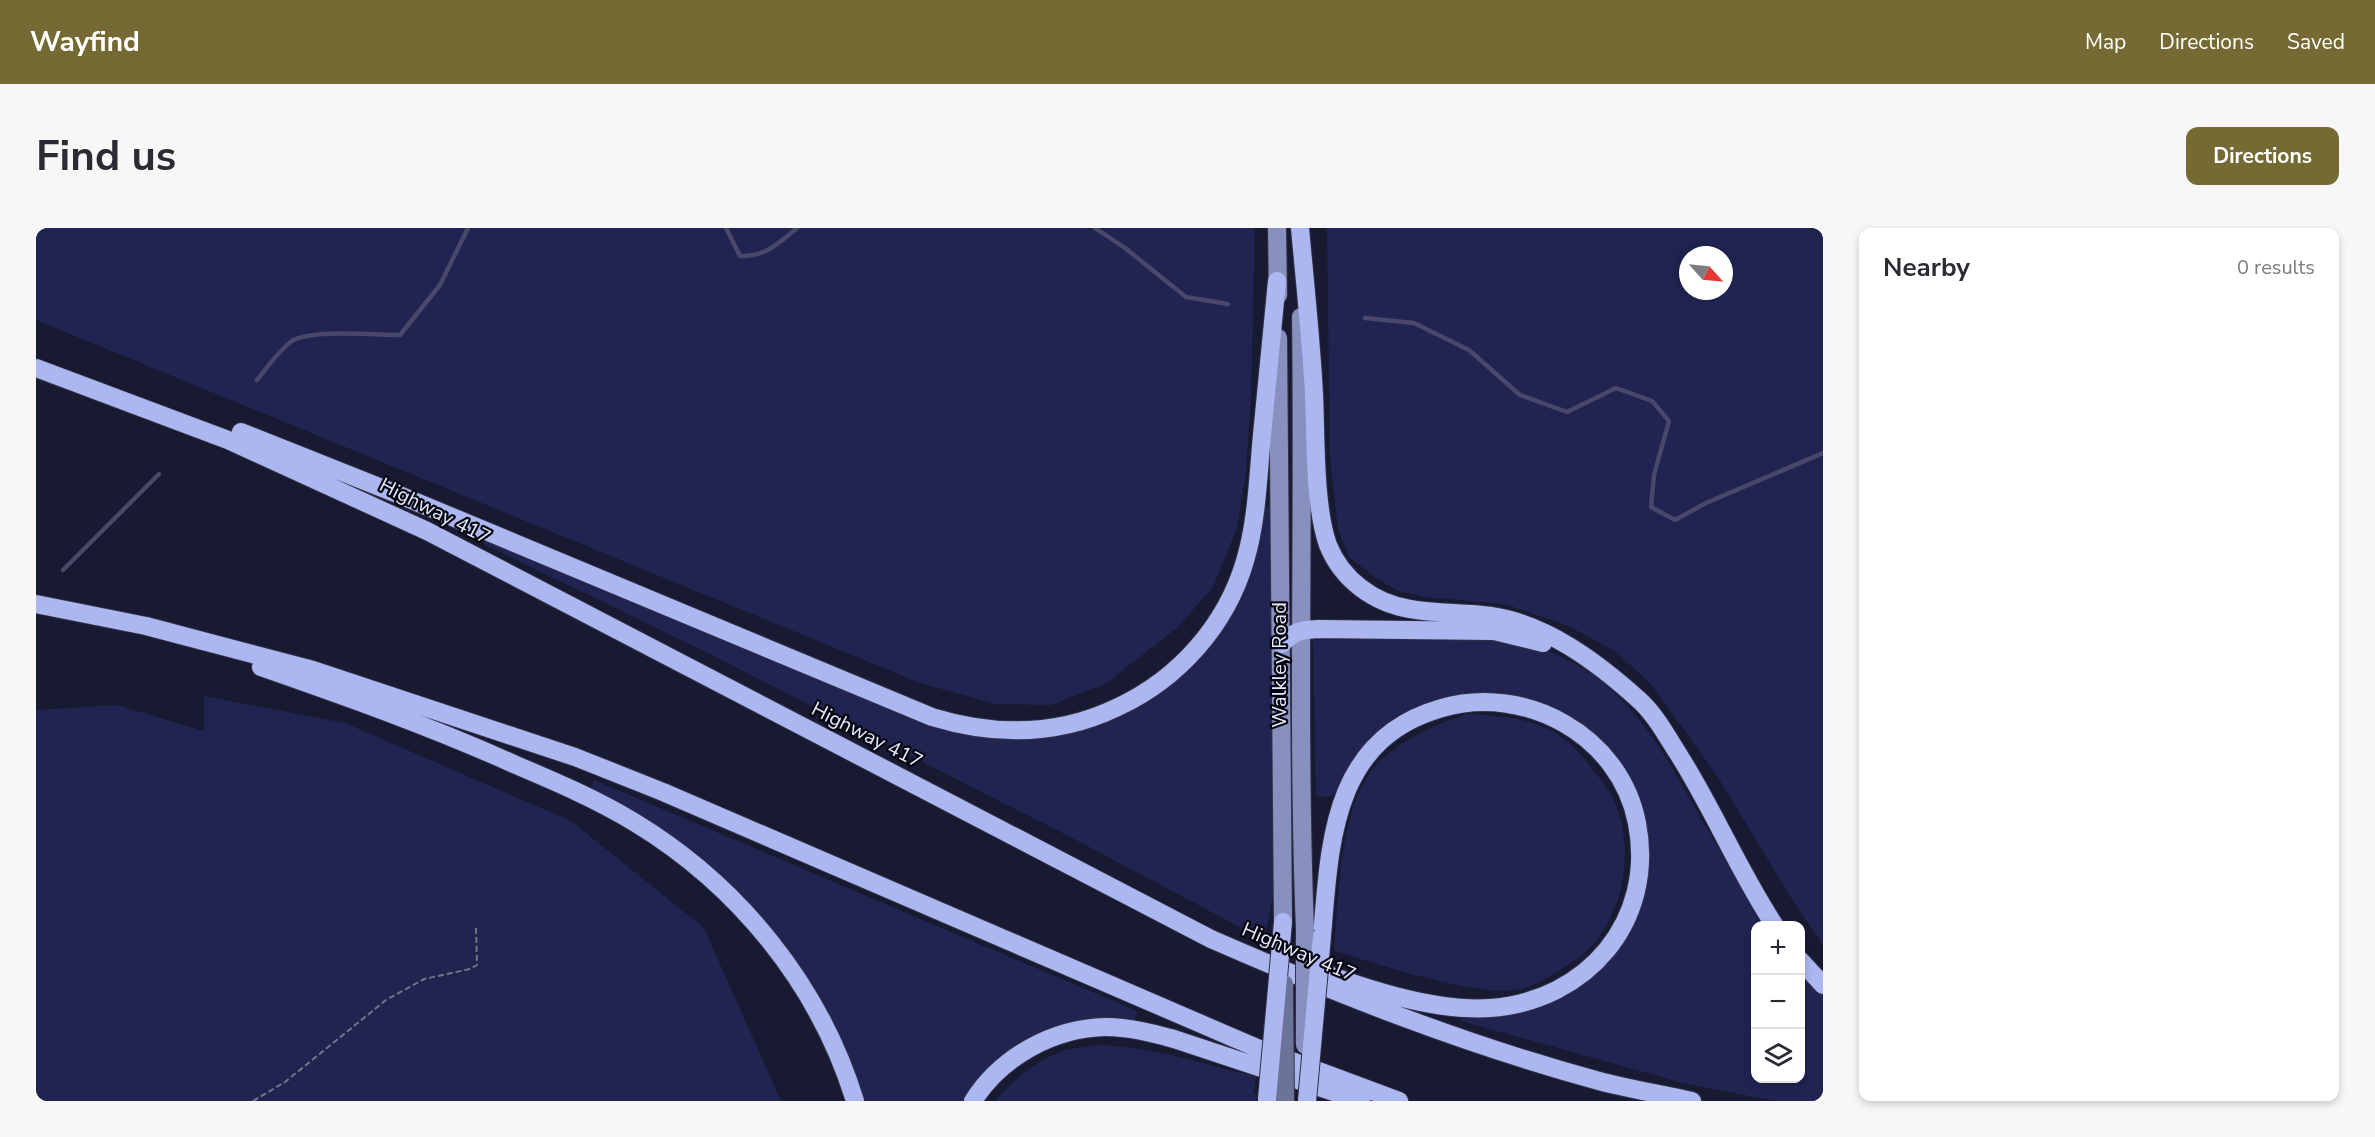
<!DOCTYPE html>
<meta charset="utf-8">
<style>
body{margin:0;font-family:"Nunito Sans",sans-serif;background:#f7f7f7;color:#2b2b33}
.controls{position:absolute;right:18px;bottom:18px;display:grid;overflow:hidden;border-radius:12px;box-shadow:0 3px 9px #0003}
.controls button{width:54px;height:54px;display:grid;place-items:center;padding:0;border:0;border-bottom:2px solid #e1e1e2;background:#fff;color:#2b2b33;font:30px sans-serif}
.compass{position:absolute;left:1643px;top:18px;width:54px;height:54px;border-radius:50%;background:#fff;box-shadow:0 3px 9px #0003;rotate:117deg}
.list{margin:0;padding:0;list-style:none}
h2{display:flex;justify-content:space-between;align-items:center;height:78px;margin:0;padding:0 24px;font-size:26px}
h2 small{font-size:20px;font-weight:400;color:#7c7c81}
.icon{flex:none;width:33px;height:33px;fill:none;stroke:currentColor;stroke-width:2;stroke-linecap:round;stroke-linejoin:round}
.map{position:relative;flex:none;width:1787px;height:873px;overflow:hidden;border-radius:12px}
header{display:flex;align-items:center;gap:36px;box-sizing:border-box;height:84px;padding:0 30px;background:#766a34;color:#fff}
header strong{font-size:28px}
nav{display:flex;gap:33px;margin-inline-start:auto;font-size:21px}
.intro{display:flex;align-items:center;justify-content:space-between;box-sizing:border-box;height:144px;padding:0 36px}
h1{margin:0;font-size:42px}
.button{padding:15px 27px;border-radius:12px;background:#766a34;color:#fff;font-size:21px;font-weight:700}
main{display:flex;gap:36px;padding:0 36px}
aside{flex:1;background:#fff;border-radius:12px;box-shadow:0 3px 9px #0003}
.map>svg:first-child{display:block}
</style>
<header>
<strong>Wayfind</strong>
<nav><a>Map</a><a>Directions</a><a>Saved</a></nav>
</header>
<div class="intro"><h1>Find us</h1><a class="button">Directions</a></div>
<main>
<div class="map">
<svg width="1787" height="873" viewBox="0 0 1787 873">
<rect width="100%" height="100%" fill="#171a31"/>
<path fill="#212451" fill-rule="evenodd" d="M0 0H1219L1215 167 1210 245 1201 300 1177 359 1141 400 1069 456 1015 477 960 476 884 455 0 92Z
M1291 0H1787V717L1757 673 1680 546 1614 455 1579 423 1528 396 1468 376 1389 369 1363 363 1340 350 1313 329 1302 302 1294 227ZM1652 27H1688V63H1652Z
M1226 279H1235L1237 309V668L1228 712 1042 613 676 427 448 316 450 310 947 508C967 509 991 513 1011 510 1093 498 1165 446 1203 372 1214 350 1223 304 1226 279Z
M1444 409C1474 414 1505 418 1532 432 1608 471 1637 545 1679 614 1696 643 1716 670 1735 697L1720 698V850H1764L1765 741 1787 766V873H1739L1647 855 1425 793 1429 786 1493 781 1530 768 1560 745 1584 719 1600 685 1611 618 1544 497 1418 471 1324 529 1297 567 1291 569 1280 568 1277 412Z
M168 468 309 495 535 593 668 700 745 873H0V482L81 477 168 503Z
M1431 486C1458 487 1485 489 1510 500 1530 509 1545 525 1557 542 1566 553 1577 566 1581 580 1597 625 1588 676 1560 713 1551 725 1536 734 1524 742 1512 750 1498 758 1484 761 1445 770 1338 736 1298 722 1303 666 1303 570 1346 531 1370 509 1401 496 1431 486Z
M558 552 1101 783 1098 794C1081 793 1064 791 1047 792 997 797 954 830 929 873H827L801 808 763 737 726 690 553 564Z
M1060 817C1115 817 1167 837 1220 848L1218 865 1221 867V873H959C978 852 1000 832 1027 823 1038 820 1049 819 1060 817Z"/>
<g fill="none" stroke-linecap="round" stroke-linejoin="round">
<path stroke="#49476b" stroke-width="4.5" d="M690 0 704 28C729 29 743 15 761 0
M1059 0 1089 20 1150 69 1192 76
M1329 90 1378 95 1433 122 1484 167 1531 184 1580 160 1616 173 1633 193 1618 247 1615 279 1639 292 1670 275 1787 225
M221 152C231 140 243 122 256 113 275 101 339 107 364 107L404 57 432 0
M27 342 123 246"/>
<g stroke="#313245" stroke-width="20">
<path id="primary" d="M1241 0 1242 67
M1265 89C1268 293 1261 498 1269 702
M1242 110 1247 694"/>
</g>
<g stroke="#313245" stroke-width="20">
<path id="highway" d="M1264 0C1269 55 1275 110 1278 166 1280 208 1278 278 1292 317 1306 352 1338 375 1374 381 1401 386 1428 384 1455 388 1510 396 1561 434 1602 471 1618 485 1629 505 1641 524 1677 580 1702 642 1739 698
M0 140 192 212 391 303 1175 711C1301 766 1430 817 1563 853 1593 861 1625 866 1656 873
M205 204 361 266 896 489C958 508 1022 508 1082 479 1142 451 1190 398 1209 333 1221 293 1222 249 1226 207 1231 156 1236 105 1241 53
M0 376 110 398 277 442 539 529 627 564 1221 820 1363 873
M1246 416C1257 403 1266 402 1282 401L1458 403 1507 415
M225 439C311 469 396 499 480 537 520 554 560 571 598 594 702 657 783 756 819 873
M1764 732 1787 757
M1270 739C1325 759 1396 784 1454 780 1551 773 1620 693 1601 595 1584 507 1489 456 1406 480 1296 511 1294 614 1286 708
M937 873C965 829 1017 800 1070 799 1093 799 1116 805 1138 811L1325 873"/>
</g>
<path stroke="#717589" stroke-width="2" stroke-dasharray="6 3" stroke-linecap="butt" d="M217 873 249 854 350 772 388 751 434 741 441 737 440 700"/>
<use href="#primary" stroke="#8890bf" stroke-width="18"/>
<use href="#highway" stroke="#acb7f2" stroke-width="18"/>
<g stroke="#313245" stroke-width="20" stroke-linecap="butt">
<path id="secondary-bridge" d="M1248 756 1249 873"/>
</g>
<g stroke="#313245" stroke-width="20" stroke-linecap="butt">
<path id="primary-bridge" d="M1269 702V817"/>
</g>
<g stroke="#313245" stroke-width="20" stroke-linecap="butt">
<path id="highway-bridge" d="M1231 871 1247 694
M1271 873 1286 708"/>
</g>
<use href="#secondary-bridge" stroke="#6c7398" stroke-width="18"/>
<use href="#primary-bridge" stroke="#8890bf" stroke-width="18"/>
<use href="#highway-bridge" stroke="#acb7f2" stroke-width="18"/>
</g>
<g text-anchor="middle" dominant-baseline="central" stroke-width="4.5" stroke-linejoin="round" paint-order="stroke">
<g font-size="20" fill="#e5e9f9" stroke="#050610">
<text transform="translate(399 283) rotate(27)">Highway 417</text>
<text transform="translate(1243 437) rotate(-90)">Walkley Road</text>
<text transform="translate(831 507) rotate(27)">Highway 417</text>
<text transform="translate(1263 724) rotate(23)">Highway 417</text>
</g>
</g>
</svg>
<div class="controls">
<button>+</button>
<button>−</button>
<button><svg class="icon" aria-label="layers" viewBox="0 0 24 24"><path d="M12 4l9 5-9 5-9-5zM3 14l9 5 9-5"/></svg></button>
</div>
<svg class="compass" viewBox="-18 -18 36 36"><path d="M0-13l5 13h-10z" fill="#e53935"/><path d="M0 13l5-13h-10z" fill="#7c7c81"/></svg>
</div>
<aside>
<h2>Nearby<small>0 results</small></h2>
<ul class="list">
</ul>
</aside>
</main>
